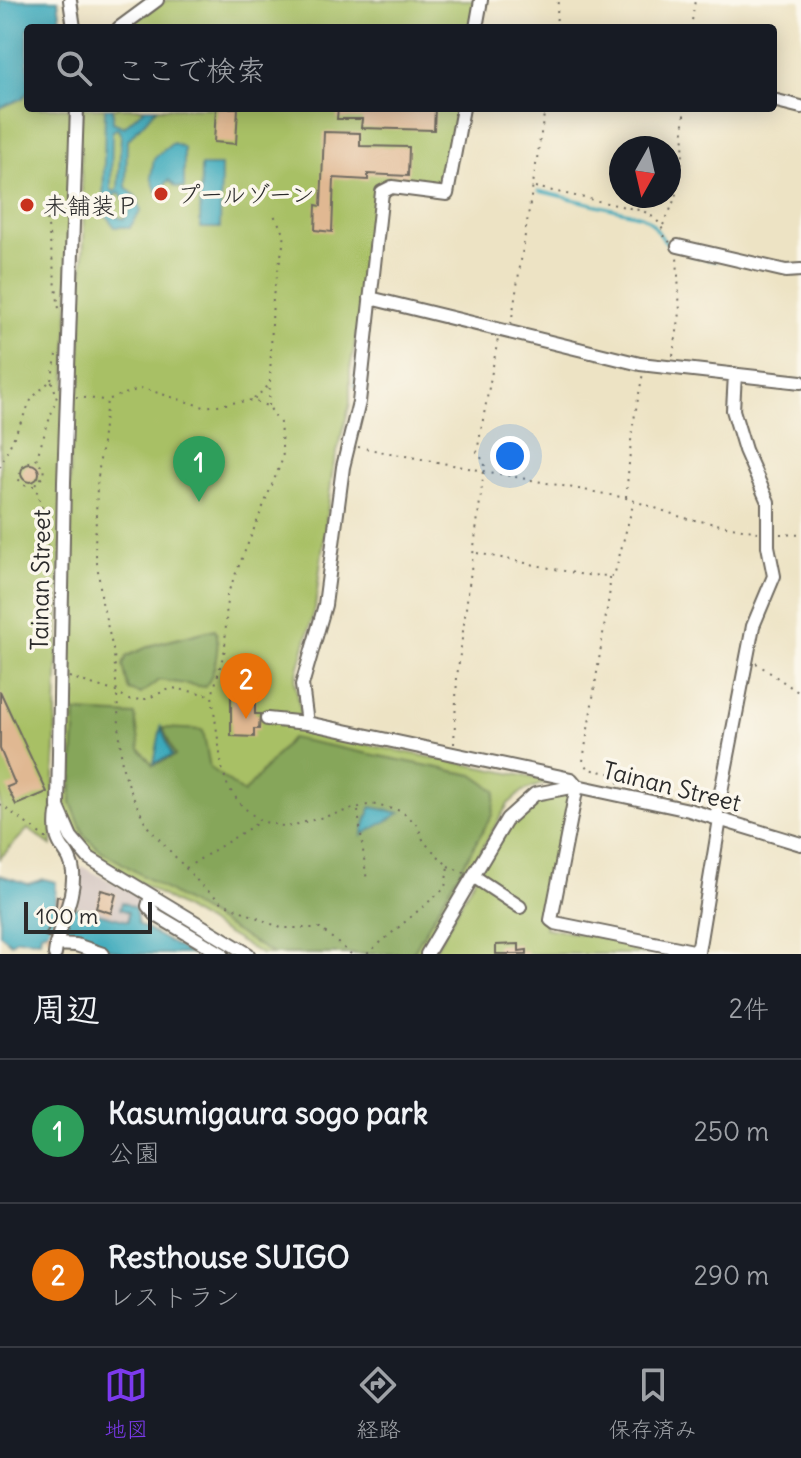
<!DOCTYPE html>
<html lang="ja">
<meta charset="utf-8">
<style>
body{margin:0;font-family:Delius,"Klee One",sans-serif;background:#242831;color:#f1f3f6}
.compass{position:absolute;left:609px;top:136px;width:72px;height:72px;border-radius:50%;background:#171b24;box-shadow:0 4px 20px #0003;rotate:188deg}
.scale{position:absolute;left:24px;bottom:20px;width:128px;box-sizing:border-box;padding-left:8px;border:4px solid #2b2b2b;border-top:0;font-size:22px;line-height:28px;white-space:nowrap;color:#2b2b2b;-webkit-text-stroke:6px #fbf7ec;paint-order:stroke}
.you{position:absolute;left:510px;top:456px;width:28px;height:28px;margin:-20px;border:6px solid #fff;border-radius:50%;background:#1a73e8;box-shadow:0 0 0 12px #1a73e833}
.badge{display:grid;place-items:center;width:52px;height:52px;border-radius:50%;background:#7c3aed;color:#fff;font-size:26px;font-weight:700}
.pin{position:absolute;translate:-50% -66px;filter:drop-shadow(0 2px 4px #0008)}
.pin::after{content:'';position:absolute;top:42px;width:28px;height:24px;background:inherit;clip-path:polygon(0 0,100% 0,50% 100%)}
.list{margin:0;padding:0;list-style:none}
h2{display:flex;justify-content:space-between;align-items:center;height:104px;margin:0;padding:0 32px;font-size:34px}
h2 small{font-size:26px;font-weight:400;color:#9ea1a6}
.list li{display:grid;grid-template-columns:52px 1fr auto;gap:24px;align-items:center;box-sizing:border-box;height:144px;padding:0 32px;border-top:2px solid #363941}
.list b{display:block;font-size:30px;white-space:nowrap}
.list p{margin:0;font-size:26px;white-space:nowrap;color:#9ea1a6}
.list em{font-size:26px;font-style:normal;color:#9ea1a6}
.icon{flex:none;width:44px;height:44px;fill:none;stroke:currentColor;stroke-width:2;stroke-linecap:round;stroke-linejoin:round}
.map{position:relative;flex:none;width:801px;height:954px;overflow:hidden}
.search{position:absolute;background:#171b24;box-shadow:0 4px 20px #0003;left:24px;right:24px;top:24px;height:88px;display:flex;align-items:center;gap:20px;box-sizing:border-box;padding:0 28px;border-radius:8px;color:#9ea1a6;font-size:30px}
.sheet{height:392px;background:#171b24}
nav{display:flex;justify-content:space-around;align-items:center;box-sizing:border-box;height:112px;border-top:2px solid #363941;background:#171b24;font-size:22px;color:#9ea1a6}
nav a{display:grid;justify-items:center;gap:4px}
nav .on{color:#7c3aed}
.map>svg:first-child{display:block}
</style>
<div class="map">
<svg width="801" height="954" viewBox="0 0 801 954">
<rect width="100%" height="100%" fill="#fbf7ec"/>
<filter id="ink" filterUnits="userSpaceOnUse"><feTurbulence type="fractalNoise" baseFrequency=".0125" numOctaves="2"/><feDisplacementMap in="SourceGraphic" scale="16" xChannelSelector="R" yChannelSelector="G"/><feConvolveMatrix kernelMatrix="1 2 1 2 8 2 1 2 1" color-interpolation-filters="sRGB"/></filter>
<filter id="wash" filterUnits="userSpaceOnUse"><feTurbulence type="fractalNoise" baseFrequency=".006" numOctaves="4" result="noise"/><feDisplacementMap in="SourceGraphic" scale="32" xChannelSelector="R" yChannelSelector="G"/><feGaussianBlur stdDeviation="1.8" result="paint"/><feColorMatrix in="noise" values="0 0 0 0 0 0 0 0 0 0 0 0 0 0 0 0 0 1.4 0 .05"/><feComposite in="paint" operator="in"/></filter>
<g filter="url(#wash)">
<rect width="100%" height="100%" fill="#ede3c4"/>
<path fill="#cfc0bb" d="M81 866 144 898 137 924 76 905Z"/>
<path fill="#a8c065" stroke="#6a7648" stroke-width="2" d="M166 0H475L470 28H125Z
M28 91V108H69L71 116V221L52 846 28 829 0 858V108L23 98Z
M81 108H457L445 177 439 183 389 177 375 186 366 283 350 370V404L333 467 315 608 295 681 304 732 550 781 523 791 508 804 421 954H261L95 856 76 835 68 818 63 789 72 391H79L84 234 79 126Z
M571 793 545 928 647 945 645 954H433C456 914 495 830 530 805 543 796 557 795 571 793Z"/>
<path fill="#86a65a" stroke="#586842" stroke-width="2" d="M215 629C221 642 215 675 205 687L159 680 141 694 129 690 123 665 127 656 152 645Z
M76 712 135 715 140 749 153 765 175 756 163 728 203 730 210 768 244 793 291 738 473 775 496 791 492 815 412 954H273L100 850 84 835 71 802Z"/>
<path fill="#3ba9bb" stroke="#336a73" stroke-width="2" fill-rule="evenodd" d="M0 0H58L62 28H28V91L23 98 0 108Z
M105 108H113V122L124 127 145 108H157L127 141 126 187 138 199 141 211 130 227H115L103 212ZM117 128 121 135 118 189 114 192 111 189 112 132ZM120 193 131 208 124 219 114 216 113 196Z
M173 143 184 148V188L176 187 169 180 157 193 151 177 154 158Z
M201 166H221L220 228H200Z
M161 727 172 756 154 763Z
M371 807 400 813 362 835Z
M0 875 28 884 44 879 56 882 55 902 59 903 51 930 41 933 40 940 17 939 11 943 0 934Z
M122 902 135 908 138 924 190 954H128L54 934 63 904 128 921V912L120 909Z"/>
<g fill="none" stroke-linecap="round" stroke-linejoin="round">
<path stroke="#3ba9bb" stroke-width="3" d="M430 186 445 184
M539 191 642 216C659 225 658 239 673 248
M691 255 715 261
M355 386 362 326
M307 729 316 731"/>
</g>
<g id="blocks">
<path fill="#e0b892" d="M216 108H238L236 144 214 142Z
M338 108H435L434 130 361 128 362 119H337Z
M324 132 360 133V146L409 147 408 176 368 174V180L334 178 332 232 315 230 316 205 321 206Z
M21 473a9 9 0 1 1 18 0a9 9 0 1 1-18 0Z
M0 691 47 792 16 805 7 787 15 784 0 749Z
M231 693 255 694V714H260L259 729H254V737L231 736Z
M101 890 116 894 111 913 96 908Z
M57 896 65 898 53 939 45 936 55 916Z
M519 944V951L527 950V954H496V945Z"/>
</g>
</g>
<g filter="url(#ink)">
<use href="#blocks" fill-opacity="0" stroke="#6f6b61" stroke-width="2"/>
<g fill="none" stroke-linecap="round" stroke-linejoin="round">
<g stroke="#6f6b61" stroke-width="16">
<path id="minor" d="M70 0 74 28
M119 28 157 0
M476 28 481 0
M773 100 801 107
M77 108 64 482 58 807 71 837 89 858 248 954
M463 108 447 194 392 187 382 192 359 402 343 467 325 605 302 685 307 723 571 779 577 786 551 920 555 923 698 952 720 819
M678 246 786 271 801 270
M370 298 640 364 801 382
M267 719 307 723
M716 818 753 626 774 576 768 546V502L745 450 733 410 735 374
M473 876 520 907
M151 896 148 906 156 915 222 954
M56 944 76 945 103 954
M55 954C57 927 75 900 73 872 70 845 52 852 57 813
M427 954 507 819 535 794 577 786 689 810 801 844"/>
</g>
<path stroke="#6f6b61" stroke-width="2" stroke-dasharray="2 6" stroke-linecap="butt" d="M556 28 558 0
M691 28 695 0
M535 187 643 211C657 219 662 223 665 239L670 242
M47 219 59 309
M663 225C684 187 684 151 684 108
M511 324 545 108
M673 356 680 313 677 256
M51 380 57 355
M76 397 105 400
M254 399 269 385
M269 406 273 296 285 235 274 215
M358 447 626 498 684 518 758 532
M0 467 32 398 51 380 57 396 36 460 43 467 44 475 35 485 46 522 49 559
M34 486H26L18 479 23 464 36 460
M626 497 632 430 643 373
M780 534 801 535
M477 553 584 575 614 576 634 501
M609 577 610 590 583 761 589 769 618 775V784
M756 663 801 694
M69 677 117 692 129 700 146 699 172 688 211 695
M454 744 457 677 485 463 477 452 498 339
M0 804 47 839
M358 811 367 882
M448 866 465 873
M186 868 259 822
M351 954 320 928H281L223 903 203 887 147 826 133 797 122 766 114 654 102 602 95 547 97 486 107 400 142 388 204 407 253 400 269 407 280 423 283 458 227 595 225 649 212 696 222 768 228 787 242 806 260 821 287 827 371 804 401 811 417 824 424 842 448 866 445 888 367 954"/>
<use href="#minor" stroke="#fff" stroke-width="12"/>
</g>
</g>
<g fill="#c8321e" stroke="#fbf7ec" stroke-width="3">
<circle cx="161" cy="194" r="8"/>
<circle cx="27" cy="205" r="8"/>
</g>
<g text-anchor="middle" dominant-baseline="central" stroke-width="7" stroke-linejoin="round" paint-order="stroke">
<g font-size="24" fill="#2b2b2b" stroke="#fbf7ec" text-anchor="start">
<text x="177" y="194">プールゾーン</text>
<text x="43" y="205">未舗装Ｐ</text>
</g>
<g font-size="24" fill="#2b2b2b" stroke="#fbf7ec">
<text transform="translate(40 580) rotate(-89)">Tainan Street</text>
<text transform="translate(672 786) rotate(14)">Tainan Street</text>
</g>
</g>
</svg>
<svg class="compass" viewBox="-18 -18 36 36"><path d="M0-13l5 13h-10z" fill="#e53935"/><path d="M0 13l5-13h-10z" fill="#9ea1a6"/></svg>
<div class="scale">100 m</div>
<div class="you"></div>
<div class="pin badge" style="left:199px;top:502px;background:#2e9e5b">1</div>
<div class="pin badge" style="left:246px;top:719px;background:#e8710a">2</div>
<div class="search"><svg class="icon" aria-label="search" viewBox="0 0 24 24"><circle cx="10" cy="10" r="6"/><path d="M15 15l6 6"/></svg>ここで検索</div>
</div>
<section class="sheet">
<h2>周辺<small>2件</small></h2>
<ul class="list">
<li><span class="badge" style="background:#2e9e5b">1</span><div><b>Kasumigaura sogo park</b><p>公園</p></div><em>250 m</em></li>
<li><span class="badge" style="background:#e8710a">2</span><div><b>Resthouse SUIGO</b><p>レストラン</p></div><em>290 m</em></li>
</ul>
</section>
<nav>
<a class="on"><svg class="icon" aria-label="map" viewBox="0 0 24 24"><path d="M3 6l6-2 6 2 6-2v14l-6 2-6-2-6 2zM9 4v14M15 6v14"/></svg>地図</a>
<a><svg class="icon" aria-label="directions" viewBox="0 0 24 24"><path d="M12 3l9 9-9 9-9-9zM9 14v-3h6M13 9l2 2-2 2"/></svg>経路</a>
<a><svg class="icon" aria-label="saved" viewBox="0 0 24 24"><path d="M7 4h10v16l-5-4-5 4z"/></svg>保存済み</a>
</nav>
